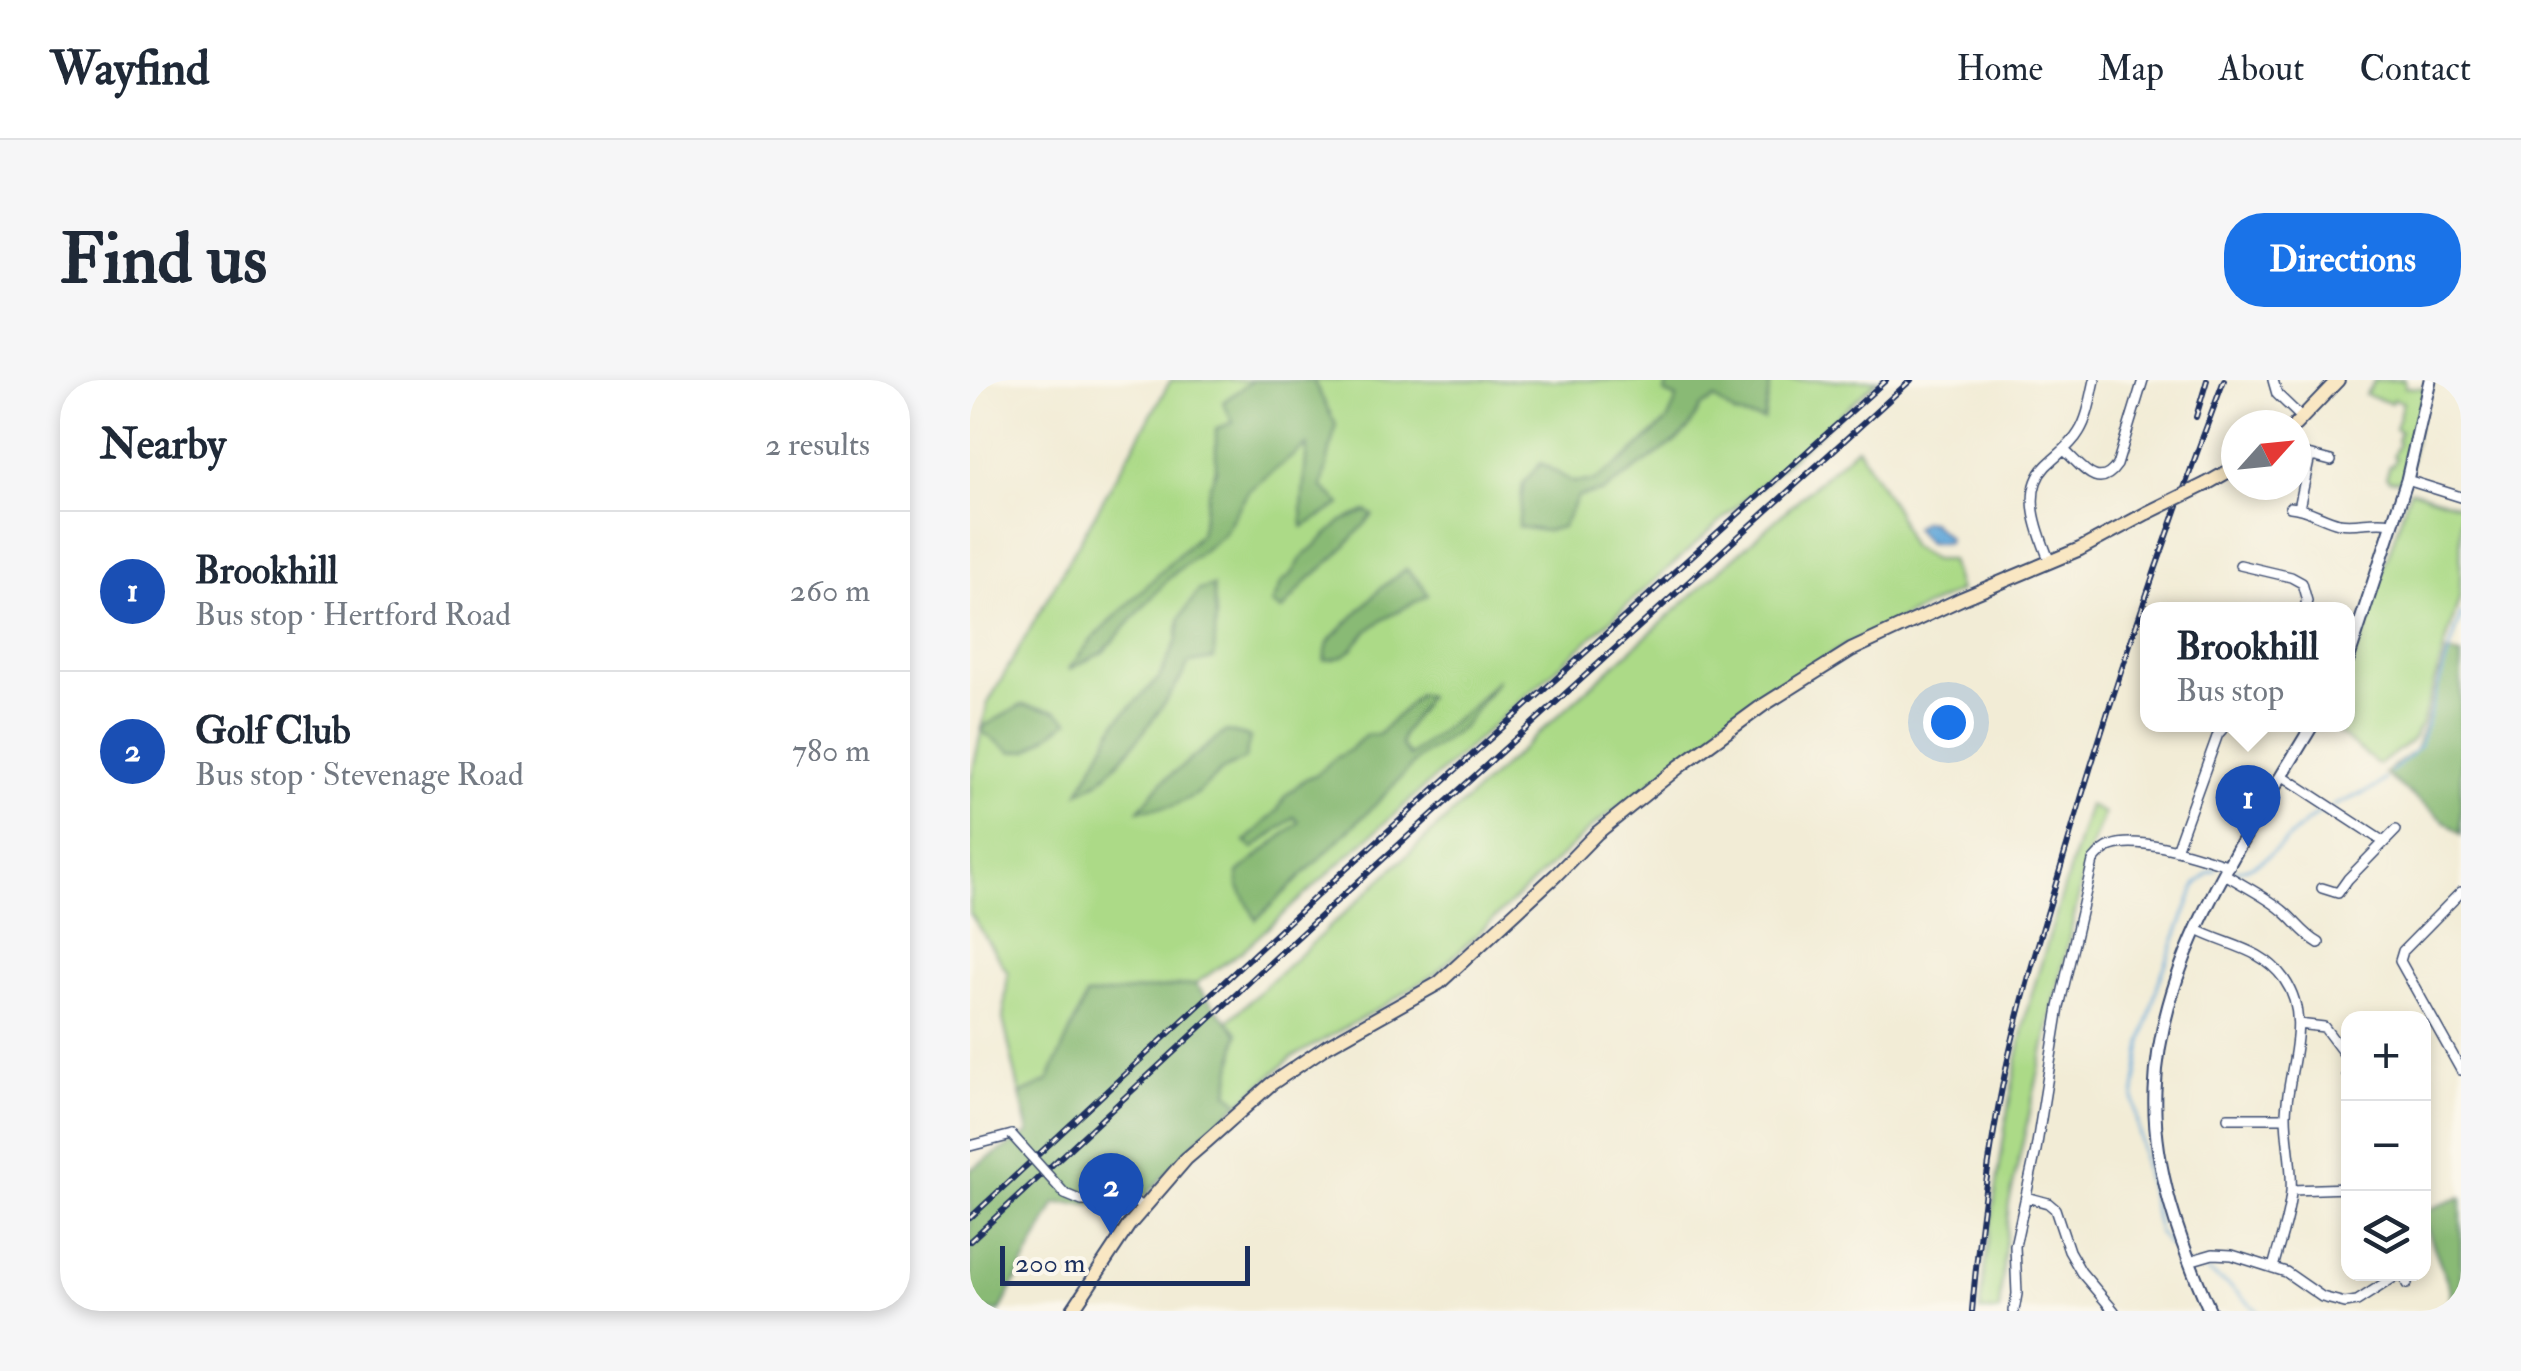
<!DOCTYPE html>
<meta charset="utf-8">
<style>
body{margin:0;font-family:"IM FELL Double Pica",serif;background:#f6f6f7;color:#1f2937}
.controls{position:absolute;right:30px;bottom:30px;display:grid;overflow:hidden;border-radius:20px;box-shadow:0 5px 15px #0003}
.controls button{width:90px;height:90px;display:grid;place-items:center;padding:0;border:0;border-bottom:2px solid #e0e1e3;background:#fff;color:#1f2937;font:50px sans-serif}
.compass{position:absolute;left:1251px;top:30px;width:90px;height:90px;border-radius:50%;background:#fff;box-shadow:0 5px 15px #0003;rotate:63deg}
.scale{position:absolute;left:30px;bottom:25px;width:250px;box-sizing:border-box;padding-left:10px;border:5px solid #1b2f5e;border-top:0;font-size:28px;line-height:35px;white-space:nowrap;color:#1b2f5e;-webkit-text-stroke:8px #fbf7ec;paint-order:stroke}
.you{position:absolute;left:978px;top:342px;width:35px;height:35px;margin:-25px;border:8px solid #fff;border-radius:50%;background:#1a73e8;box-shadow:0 0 0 15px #1a73e833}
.badge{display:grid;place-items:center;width:65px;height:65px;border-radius:50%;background:#1a73e8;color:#fff;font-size:32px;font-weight:700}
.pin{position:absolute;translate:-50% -82px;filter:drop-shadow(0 2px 5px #0008)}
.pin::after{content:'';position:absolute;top:52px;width:35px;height:30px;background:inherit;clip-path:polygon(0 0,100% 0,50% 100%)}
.popup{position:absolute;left:1170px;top:222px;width:215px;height:130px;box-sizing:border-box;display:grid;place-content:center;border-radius:20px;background:#fff;filter:drop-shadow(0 2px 8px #0005);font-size:32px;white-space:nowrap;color:#747a83}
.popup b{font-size:38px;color:#1f2937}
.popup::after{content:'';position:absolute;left:50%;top:100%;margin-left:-20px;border:20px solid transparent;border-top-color:#fff}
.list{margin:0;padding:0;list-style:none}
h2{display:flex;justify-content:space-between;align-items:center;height:130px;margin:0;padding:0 40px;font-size:42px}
h2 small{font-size:32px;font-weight:400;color:#747a83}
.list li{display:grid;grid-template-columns:65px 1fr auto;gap:30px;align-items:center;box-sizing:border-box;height:160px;padding:0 40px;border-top:2px solid #e0e1e3}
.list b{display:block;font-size:38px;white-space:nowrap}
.list p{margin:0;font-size:32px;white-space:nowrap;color:#747a83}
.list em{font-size:32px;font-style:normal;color:#747a83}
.icon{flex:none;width:55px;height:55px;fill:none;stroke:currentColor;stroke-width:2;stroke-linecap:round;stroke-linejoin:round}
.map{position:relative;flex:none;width:1491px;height:931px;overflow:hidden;border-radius:40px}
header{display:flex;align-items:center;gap:60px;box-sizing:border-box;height:140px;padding:0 50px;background:#fff;border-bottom:2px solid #e0e1e3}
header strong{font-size:48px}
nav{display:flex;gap:55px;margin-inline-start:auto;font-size:35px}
.intro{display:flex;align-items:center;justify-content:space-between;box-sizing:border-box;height:240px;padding:0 60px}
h1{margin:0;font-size:70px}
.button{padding:25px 45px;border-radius:40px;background:#1a73e8;color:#fff;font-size:35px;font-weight:700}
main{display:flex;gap:60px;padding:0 60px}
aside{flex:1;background:#fff;border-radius:40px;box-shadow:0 5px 15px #0003}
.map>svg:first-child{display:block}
</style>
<header>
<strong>Wayfind</strong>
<nav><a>Home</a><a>Map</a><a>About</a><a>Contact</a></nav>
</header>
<div class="intro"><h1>Find us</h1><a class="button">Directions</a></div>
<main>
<aside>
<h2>Nearby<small>2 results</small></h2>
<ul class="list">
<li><span class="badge" style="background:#1a4fb4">1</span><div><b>Brookhill</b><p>Bus stop · Hertford Road</p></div><em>260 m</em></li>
<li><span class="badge" style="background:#1a4fb4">2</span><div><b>Golf Club</b><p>Bus stop · Stevenage Road</p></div><em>780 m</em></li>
</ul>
</aside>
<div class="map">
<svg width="1491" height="931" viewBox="0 0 1491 931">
<rect width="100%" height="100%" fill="#fbf7ec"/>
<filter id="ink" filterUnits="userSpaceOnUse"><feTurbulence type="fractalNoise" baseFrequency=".01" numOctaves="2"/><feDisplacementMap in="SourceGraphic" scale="20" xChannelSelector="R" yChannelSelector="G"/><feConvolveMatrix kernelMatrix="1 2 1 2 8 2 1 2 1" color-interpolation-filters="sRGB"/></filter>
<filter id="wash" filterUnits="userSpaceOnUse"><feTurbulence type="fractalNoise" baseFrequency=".0048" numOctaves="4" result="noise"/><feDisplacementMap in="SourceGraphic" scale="40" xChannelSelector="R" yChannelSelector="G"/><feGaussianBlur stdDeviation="2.25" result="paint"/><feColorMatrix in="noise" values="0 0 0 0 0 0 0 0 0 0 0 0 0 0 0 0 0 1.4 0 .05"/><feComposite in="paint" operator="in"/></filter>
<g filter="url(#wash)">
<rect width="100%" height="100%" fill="#f2ecd6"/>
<path fill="#acda87" stroke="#648472" stroke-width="2.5" d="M201 0H908L272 571 225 604 116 617 78 702 50 714 33 639 38 593 0 533V403L17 325Z
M1405 0H1435V7L1455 8 1436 101 1419 100 1416 97 1420 85H1423L1426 78 1423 76 1429 63 1427 61 1430 51 1425 49 1433 22 1423 19 1421 23 1395 15Z
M887 67 927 132 940 166 963 180H980L989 211 879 263 789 320 622 447 466 593 417 624 321 678 270 723 258 712 268 653 258 641 592 332Z
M1440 110 1491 126 1490 216 1452 343 1442 360 1409 385 1358 345 1378 344V294Z
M1119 425 1134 434 1118 475 1039 823 1029 931H1010L1013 899 1038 729 1057 630Z"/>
<path fill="#89ba74" stroke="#527469" stroke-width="2.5" d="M283 0H343L366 45 352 107 371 124 333 147 332 127 337 65 279 110 253 155 201 196 133 272 98 290 122 259 230 154 239 108 246 90V49L263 42 253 22Z
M698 0H801L794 40 766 35 745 19 730 28 719 48 706 61 634 111 608 117 592 147 576 151 548 147 553 103 571 83 603 102 624 101 655 79 698 40 707 18 695 13Z
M396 131 403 135 367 175 336 202 312 231 302 224 312 202 322 194 331 179 372 141Z
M436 189 452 204 458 215C439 226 417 235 400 249 382 264 382 280 354 280L358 262 410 209Z
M243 206 246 237 244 279 219 283C201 318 159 375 130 400 124 405 116 408 109 412L147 341 189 298 207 260 210 238 229 210Z
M1477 272 1491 276V454L1415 394 1444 371 1454 348Z
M528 299 493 347 450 377 404 426 286 540 268 505V493L329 442 324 437 283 469 275 462 307 431 315 416 335 399 347 394 364 379 378 371 396 355H408L449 314 458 316 433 354 431 365 439 376 501 327Z
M52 325 86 331 99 341 59 370 42 372 11 351 16 345Z
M256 351 280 357 275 379 251 391 227 414 203 426 169 430 191 403Z
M225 604 268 653 258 712 270 723 230 757 176 815 123 824 86 823 30 931H0V790L59 753 50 714 78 701 116 616Z
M1491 817V927L1490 931H1479L1473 927 1480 922 1481 911 1454 841V831Z"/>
<path fill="#64a8d9" stroke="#406c9c" stroke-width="2.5" d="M953 141 961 142 978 158 977 163H958L944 148Z"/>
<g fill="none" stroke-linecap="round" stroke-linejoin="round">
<path stroke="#64a8d9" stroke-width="2.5" d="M1421 393 1450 366 1491 234
M1363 426 1405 408 1415 399
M1266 490C1298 489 1328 442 1356 429
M1200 867 1189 853 1175 791 1164 718 1172 662 1188 604 1226 505 1239 493 1246 490
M1236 891 1260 906 1288 931"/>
</g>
</g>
<g filter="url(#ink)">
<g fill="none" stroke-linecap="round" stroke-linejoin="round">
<g stroke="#3b4b70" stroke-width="12">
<path id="minor" d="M1303 0 1307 14 1332 38
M1094 70C1111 85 1128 113 1147 85L1173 0
M1326 72 1361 81
M1437 100 1491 117
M1320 127C1337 128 1352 139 1369 143 1387 146 1404 139 1421 143
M1329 128 1340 76
M1080 182C1068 152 1051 112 1076 86 1087 75 1101 66 1109 52 1118 38 1121 17 1125 0
M1270 185 1321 197 1332 203 1337 221 1334 230
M1313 396 1414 462
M1206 470 1248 354 1257 344
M1255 494C1272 505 1297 517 1312 530 1326 541 1332 553 1349 563
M1352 508 1368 513 1378 499 1426 450
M1491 512 1433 571 1430 581 1491 690
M1227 550C1258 566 1292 568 1314 599 1343 640 1317 690 1316 735 1316 761 1323 787 1321 812 1319 838 1309 863 1303 888
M1328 644 1354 647 1378 679
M1377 694 1378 693
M1258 738H1316
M0 766 42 755
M1322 810 1378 808
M95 814 112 821H164L173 828
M1056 817 1078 823 1085 829 1099 871 1111 892 1144 931
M1219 881 1243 874 1262 875 1316 892 1352 917 1375 923 1387 921 1429 894
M1433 894 1437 904
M1044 931 1047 914 1045 866 1066 770 1089 627 1123 481C1128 475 1134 468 1141 466 1170 455 1231 477 1260 486"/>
</g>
<g stroke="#3b4b70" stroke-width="15">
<path id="tertiary" d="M1378 280 1437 100 1460 0
M1240 931C1210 863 1182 787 1185 711 1190 575 1276 457 1343 344"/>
</g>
<g stroke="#3b4b70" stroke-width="16">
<path id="secondary" d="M1325 45 1368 0
M1236 104 1266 87
M102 931 159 845 216 779 237 761 301 704 357 666 469 603 586 495 627 453 710 386 792 326 881 270 991 219 1110 169 1177 133"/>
</g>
<use href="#minor" stroke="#fff" stroke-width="9"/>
<use href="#tertiary" stroke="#fff" stroke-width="11"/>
<use href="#secondary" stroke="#f9e7c3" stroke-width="12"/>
<g stroke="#1b2f5e" stroke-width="6">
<path id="rail" d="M1226 37 1237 0
M0 838 353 510 916 0
M0 861 358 529 941 0
M1002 931C1009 849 1019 765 1037 684 1053 610 1076 538 1097 466 1143 308 1196 153 1254 0"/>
</g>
<use href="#rail" stroke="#fbf7ec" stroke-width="2.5" stroke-dasharray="8" stroke-linecap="butt"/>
<g stroke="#3b4b70" stroke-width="12" stroke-linecap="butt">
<path id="minor-bridge" d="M42 755 95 814"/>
</g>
<g stroke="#3b4b70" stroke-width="16" stroke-linecap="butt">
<path id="secondary-bridge" d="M1177 133 1236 104"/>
</g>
<use href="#minor-bridge" stroke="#fff" stroke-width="9"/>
<use href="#secondary-bridge" stroke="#f9e7c3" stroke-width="12"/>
</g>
</g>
</svg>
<div class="controls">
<button>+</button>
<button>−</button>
<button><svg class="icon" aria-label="layers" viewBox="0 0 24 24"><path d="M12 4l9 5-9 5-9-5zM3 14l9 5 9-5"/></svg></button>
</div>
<svg class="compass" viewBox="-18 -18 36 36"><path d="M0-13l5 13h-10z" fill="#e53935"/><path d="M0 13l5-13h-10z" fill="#747a83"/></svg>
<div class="scale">200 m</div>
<div class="you"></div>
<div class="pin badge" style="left:1278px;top:467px;background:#1a4fb4">1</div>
<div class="popup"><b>Brookhill</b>Bus stop</div>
<div class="pin badge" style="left:141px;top:855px;background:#1a4fb4">2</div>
</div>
</main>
